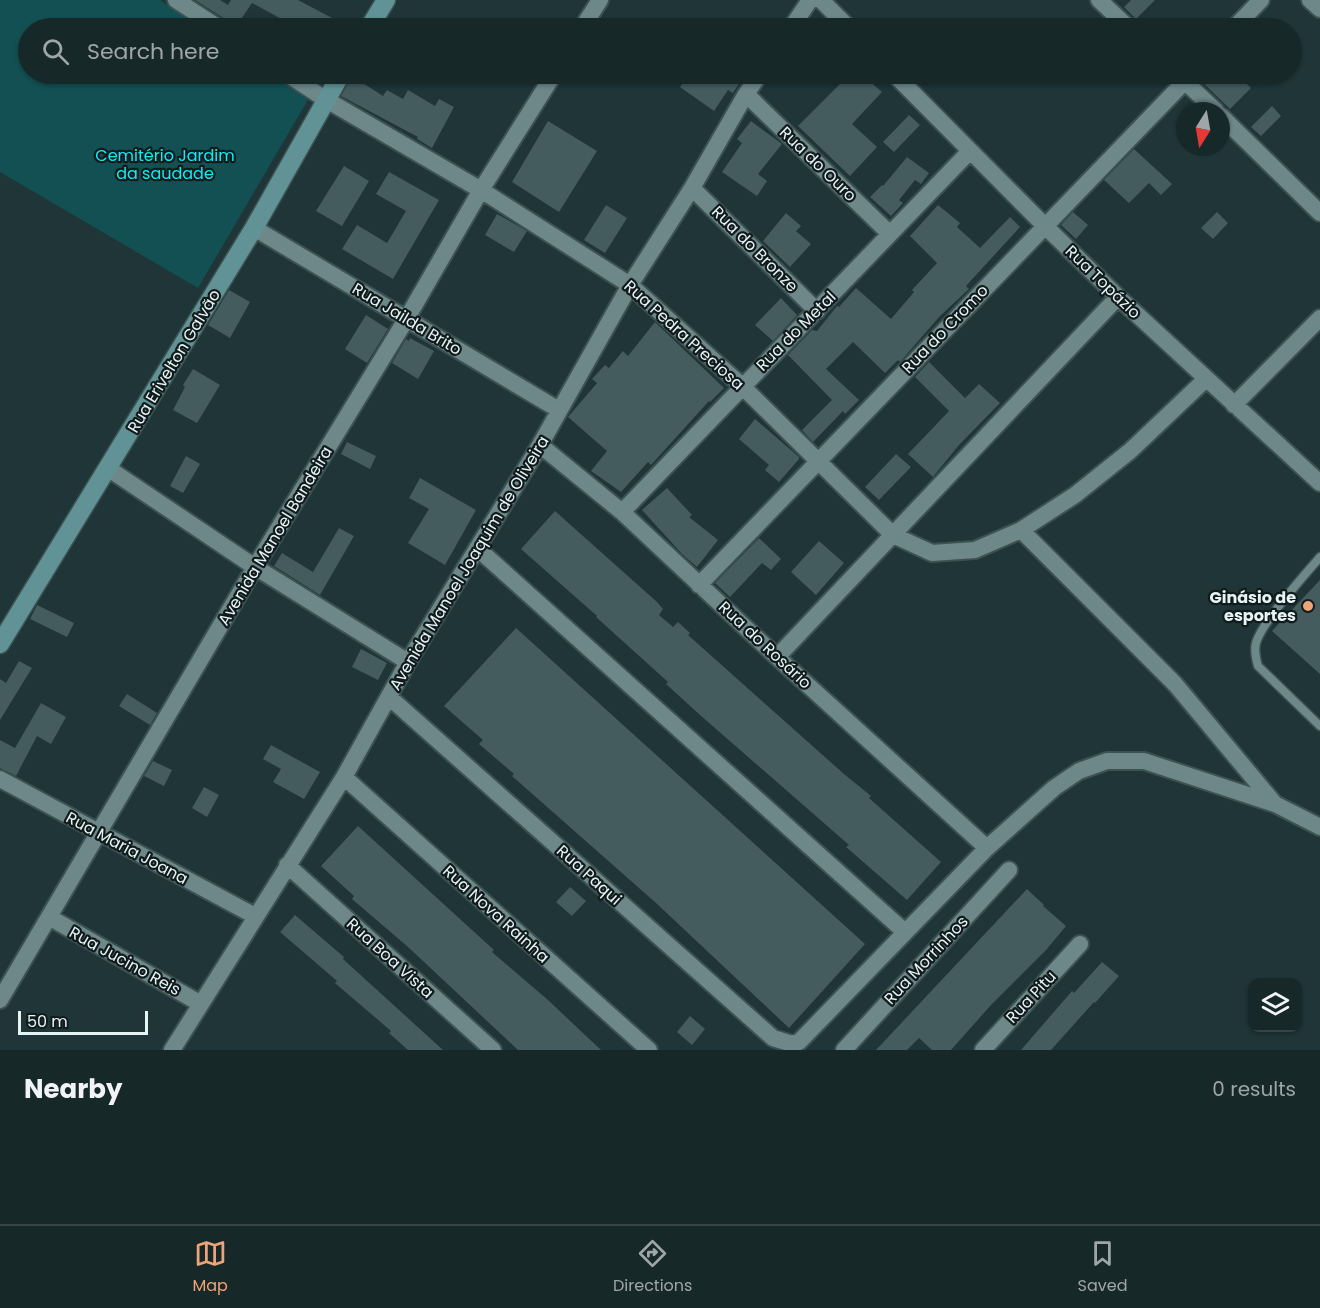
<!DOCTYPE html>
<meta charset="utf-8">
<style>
body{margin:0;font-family:Poppins,sans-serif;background:#203031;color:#f1f3f6}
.controls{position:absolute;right:18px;bottom:18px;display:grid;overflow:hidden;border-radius:12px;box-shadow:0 2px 4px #0004}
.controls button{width:54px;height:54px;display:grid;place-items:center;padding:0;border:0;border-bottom:2px solid #364446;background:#172829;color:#f1f3f6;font:30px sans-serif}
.compass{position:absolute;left:1176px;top:102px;width:54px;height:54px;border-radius:50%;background:#172829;box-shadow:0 2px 4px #0004;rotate:191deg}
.scale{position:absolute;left:18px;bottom:15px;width:130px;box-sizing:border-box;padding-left:6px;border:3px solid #e6f4f5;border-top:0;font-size:16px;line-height:21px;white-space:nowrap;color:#e6f4f5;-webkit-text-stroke:4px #111b1b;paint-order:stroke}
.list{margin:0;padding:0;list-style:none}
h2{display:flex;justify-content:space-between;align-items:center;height:78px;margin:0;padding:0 24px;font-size:26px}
h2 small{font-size:20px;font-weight:400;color:#9ea6a8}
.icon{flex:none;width:33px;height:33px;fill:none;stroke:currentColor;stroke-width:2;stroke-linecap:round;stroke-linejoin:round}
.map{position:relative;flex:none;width:1320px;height:1050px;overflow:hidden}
.search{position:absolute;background:#172829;box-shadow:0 2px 4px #0004;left:18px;right:18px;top:18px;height:66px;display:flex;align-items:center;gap:15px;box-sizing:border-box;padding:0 21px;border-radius:33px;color:#9ea6a8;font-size:22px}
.sheet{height:174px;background:#172829}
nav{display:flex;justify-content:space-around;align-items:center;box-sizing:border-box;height:84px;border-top:2px solid #364446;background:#172829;font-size:16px;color:#9ea6a8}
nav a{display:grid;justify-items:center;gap:3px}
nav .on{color:#efa377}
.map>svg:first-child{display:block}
</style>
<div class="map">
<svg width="1320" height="1050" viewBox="0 0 1320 1050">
<rect width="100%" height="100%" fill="#1f3537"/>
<path fill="#135053" d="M0 0H160L203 28H28V74H271L309 98 198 288 0 172Z"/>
<path fill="#445c5e" d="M195 0H220L228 5 231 0H298L351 28H298L252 3 235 28H232L225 19Z
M1131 0H1155L1136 19 1124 7Z
M689 74H700L713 83 719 74H734L742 79 733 93 728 90 714 111 680 87Z
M850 74H861L882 92 852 124 877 147 850 176 798 126Z
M1202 74H1237L1251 88 1230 109 1200 80Z
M352 76 383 96 387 90 403 99 408 90 435 106 439 99 454 107 432 148 417 139 418 137 341 96Z
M1272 106 1281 116 1261 136 1251 127Z
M909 115 920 125 894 152 883 142Z
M548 121 597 151 559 212 512 182Z
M751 121 782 144 758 174 767 181 757 196 722 172 742 143 737 139Z
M1134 149 1172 184 1161 195 1149 183 1129 203 1104 180Z
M907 157 929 173 921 184 915 180 899 200 903 203 891 216 870 197 882 185 883 186Z
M344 166 369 181 342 226 316 211Z
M389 172 439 200 393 279 342 249 357 225 387 243 406 211 376 194Z
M606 205 627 218 605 253 584 240Z
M938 205 960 223 957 227 980 248 1010 217 1020 227 966 286 969 289 940 316 900 362 898 360 885 373 853 342 826 369 859 400 845 414 843 411 813 442 802 430 832 400 788 355 812 330 817 331 837 306 839 307 856 288 891 319 914 292 912 290 937 263 910 236Z
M1073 212 1088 225 1076 239 1061 225Z
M1217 212 1228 223 1213 239 1201 228Z
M786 213 801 226 796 231 811 244 790 267 763 241Z
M497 214 527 231 514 252 485 235Z
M229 290 250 302 230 338 208 325Z
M781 298 797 315 773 341 755 325Z
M366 315 388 329 367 363 345 349Z
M655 322 724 388 710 402 709 401 651 465 648 462 621 492 591 471 607 451 568 417 597 383 592 379 605 365 609 368 623 351 628 356Z
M410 338 434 351 418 379 392 363 406 339 409 341Z
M929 362 965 398 979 384 1000 403 959 445 933 477 908 454 949 411 915 377Z
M193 369 220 385 197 423 173 410 185 387 183 385Z
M755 419 799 457V459L779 482 765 470 769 465 739 439Z
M347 442 376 456 370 469 341 454Z
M896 454 911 467 879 500 865 487Z
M186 456 200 464 183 493 170 486Z
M420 478 476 510 445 565 408 543 429 509 409 498Z
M667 488 692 515 689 517 718 540 697 567 682 554 642 510Z
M555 511 657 602 663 609 659 615 673 627 678 622 690 633 688 635 844 774 871 796 869 798 941 862 907 900 846 847 849 845 700 715 666 684 668 682 596 617 597 616 521 549Z
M339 528 354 536 320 595 274 566 282 553 313 572Z
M759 538 781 559 771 570 762 563 730 597 715 583Z
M819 541 844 563 816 595 791 572Z
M1320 580V674L1272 631Z
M37 605 74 623 67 637 30 619Z
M516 628 865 944 789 1028 656 903 512 776 514 774 479 744 483 740 444 706Z
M361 649 387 663 378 680 352 667Z
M19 661 32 668 0 720V679L6 683Z
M127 694 157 713 150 725 119 706Z
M41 703 66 717 51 744 37 736 16 776 0 768V740L15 748Z
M271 745 320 772 304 799 273 782 281 769 263 759Z
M153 761 172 770 164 786 144 776Z
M204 787 219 795 207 817 192 808Z
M358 826 494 950 492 952 548 1000 601 1050H518L408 947 352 899 354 896 321 866Z
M570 887 586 901 572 916 556 902Z
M1027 889 1044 905 1043 906 1066 926 1046 950 991 1005 951 1050H932L919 1038 907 1050H876Z
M295 915 344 957 343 959 443 1050H408L389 1033 391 1031 335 983 337 981 280 932Z
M1102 962 1119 976 1095 1003 1094 1002 1051 1050H1021L1072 991 1074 993Z
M690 1016 705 1029 692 1045 677 1032Z"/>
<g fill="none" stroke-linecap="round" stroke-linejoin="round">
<g stroke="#3c5152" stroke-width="11">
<path id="service" d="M1320 557C1304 576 1262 622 1256 643 1254 651 1256 659 1258 666L1320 726"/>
</g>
<g stroke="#3c5152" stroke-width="20">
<path id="minor" d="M176 0 219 28
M821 0 849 28
M1099 0 1129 28
M1310 0 1320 9
M582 28 600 0
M791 28 810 0
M1234 28 1261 0
M287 74 325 99 481 190 630 285 742 386 893 535 932 553 975 550 1021 530 1075 495 1130 451 1206 379
M894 74 1045 226 1118 297 1320 483
M1177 74 1216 111
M746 94 890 234
M1221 116 1320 213
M692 188 817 311
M254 228 559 410
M1234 405 1320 318
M540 445 622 512 777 657 987 848
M109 469 255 567 408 662
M622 512 970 151
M1021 530 1175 684 1275 804
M477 548 905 932
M699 585 1192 74
M777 657 1118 297
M389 697 773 1038 792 1044 799 1042 987 848 1054 788 1079 771 1107 761H1144L1275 804 1320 827
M344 777 649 1050
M0 779 255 916
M287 865 493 1050
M49 917 201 1004
M0 1000 255 567 407 318 481 190 554 74
M172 1050 344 777 408 662 540 445 630 285 692 188 746 94 760 74
M844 1050 1009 870
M983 1050 1080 944"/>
</g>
<g stroke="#3c5152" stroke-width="21">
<path id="secondary" d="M369 28 386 0
M0 644 254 228 341 74"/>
</g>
<use href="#service" stroke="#6e8789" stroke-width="8"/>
<use href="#minor" stroke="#6e8789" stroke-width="16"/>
<use href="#secondary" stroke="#609296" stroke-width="18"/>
</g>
<circle fill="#efa377" stroke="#111b1b" stroke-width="2" cx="1308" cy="606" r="6"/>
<g text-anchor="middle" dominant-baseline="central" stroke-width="4.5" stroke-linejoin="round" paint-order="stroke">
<g font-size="16" fill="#04f1fc" stroke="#111b1b">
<text x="165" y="155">Cemitério Jardim<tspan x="165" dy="18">da saudade</tspan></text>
</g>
<g font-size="16" fill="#e6f4f5" stroke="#111b1b">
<text transform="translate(818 164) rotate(44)">Rua do Ouro</text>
<text transform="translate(755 249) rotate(45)">Rua do Bronze</text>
<text transform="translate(1103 282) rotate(44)">Rua Topázio</text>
<text transform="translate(407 319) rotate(31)">Rua Jailda Brito</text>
<text transform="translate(945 329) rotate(-46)">Rua do Cromo</text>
<text transform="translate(796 331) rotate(-45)">Rua do Metal</text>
<text transform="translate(684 335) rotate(42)">Rua Pedra Preciosa</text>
<text transform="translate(174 361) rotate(-59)">Rua Erivelton Galvão</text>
<text transform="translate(275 536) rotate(-59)">Avenida Manoel Bandeira</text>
<text transform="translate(469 563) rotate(-59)">Avenida Manoel Joaquim de Oliveira</text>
<text transform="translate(765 645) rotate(43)">Rua do Rosário</text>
<text transform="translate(127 848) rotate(28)">Rua Maria Joana</text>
<text transform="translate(589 875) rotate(42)">Rua Paqui</text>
<text transform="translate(496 914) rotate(42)">Rua Nova Rainha</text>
<text transform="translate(390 958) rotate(42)">Rua Boa Vista</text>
<text transform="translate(926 960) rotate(-47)">Rua Morrinhos</text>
<text transform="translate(125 961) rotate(29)">Rua Jucino Reis</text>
<text transform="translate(1031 997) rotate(-47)">Rua Pitu</text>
</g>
<g font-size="16" font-weight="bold" fill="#e6f4f5" stroke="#111b1b" text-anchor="end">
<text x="1296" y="597">Ginásio de<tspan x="1296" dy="18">esportes</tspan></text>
</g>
</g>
</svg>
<div class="controls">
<button><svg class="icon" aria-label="layers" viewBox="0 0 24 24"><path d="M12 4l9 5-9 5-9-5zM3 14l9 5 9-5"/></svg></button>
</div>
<svg class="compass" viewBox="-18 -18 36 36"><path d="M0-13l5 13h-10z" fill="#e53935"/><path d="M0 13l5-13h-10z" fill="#9ea6a8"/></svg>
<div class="scale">50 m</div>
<div class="search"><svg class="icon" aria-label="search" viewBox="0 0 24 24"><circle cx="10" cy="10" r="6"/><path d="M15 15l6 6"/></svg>Search here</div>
</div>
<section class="sheet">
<h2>Nearby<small>0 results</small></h2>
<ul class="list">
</ul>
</section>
<nav>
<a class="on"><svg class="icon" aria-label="map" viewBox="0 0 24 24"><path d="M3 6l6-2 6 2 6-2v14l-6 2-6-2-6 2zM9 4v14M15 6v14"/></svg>Map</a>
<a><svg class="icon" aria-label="directions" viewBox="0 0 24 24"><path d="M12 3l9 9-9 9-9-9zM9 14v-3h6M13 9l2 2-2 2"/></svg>Directions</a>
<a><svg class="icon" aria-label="saved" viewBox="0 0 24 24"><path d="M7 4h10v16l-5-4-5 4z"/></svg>Saved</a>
</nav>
